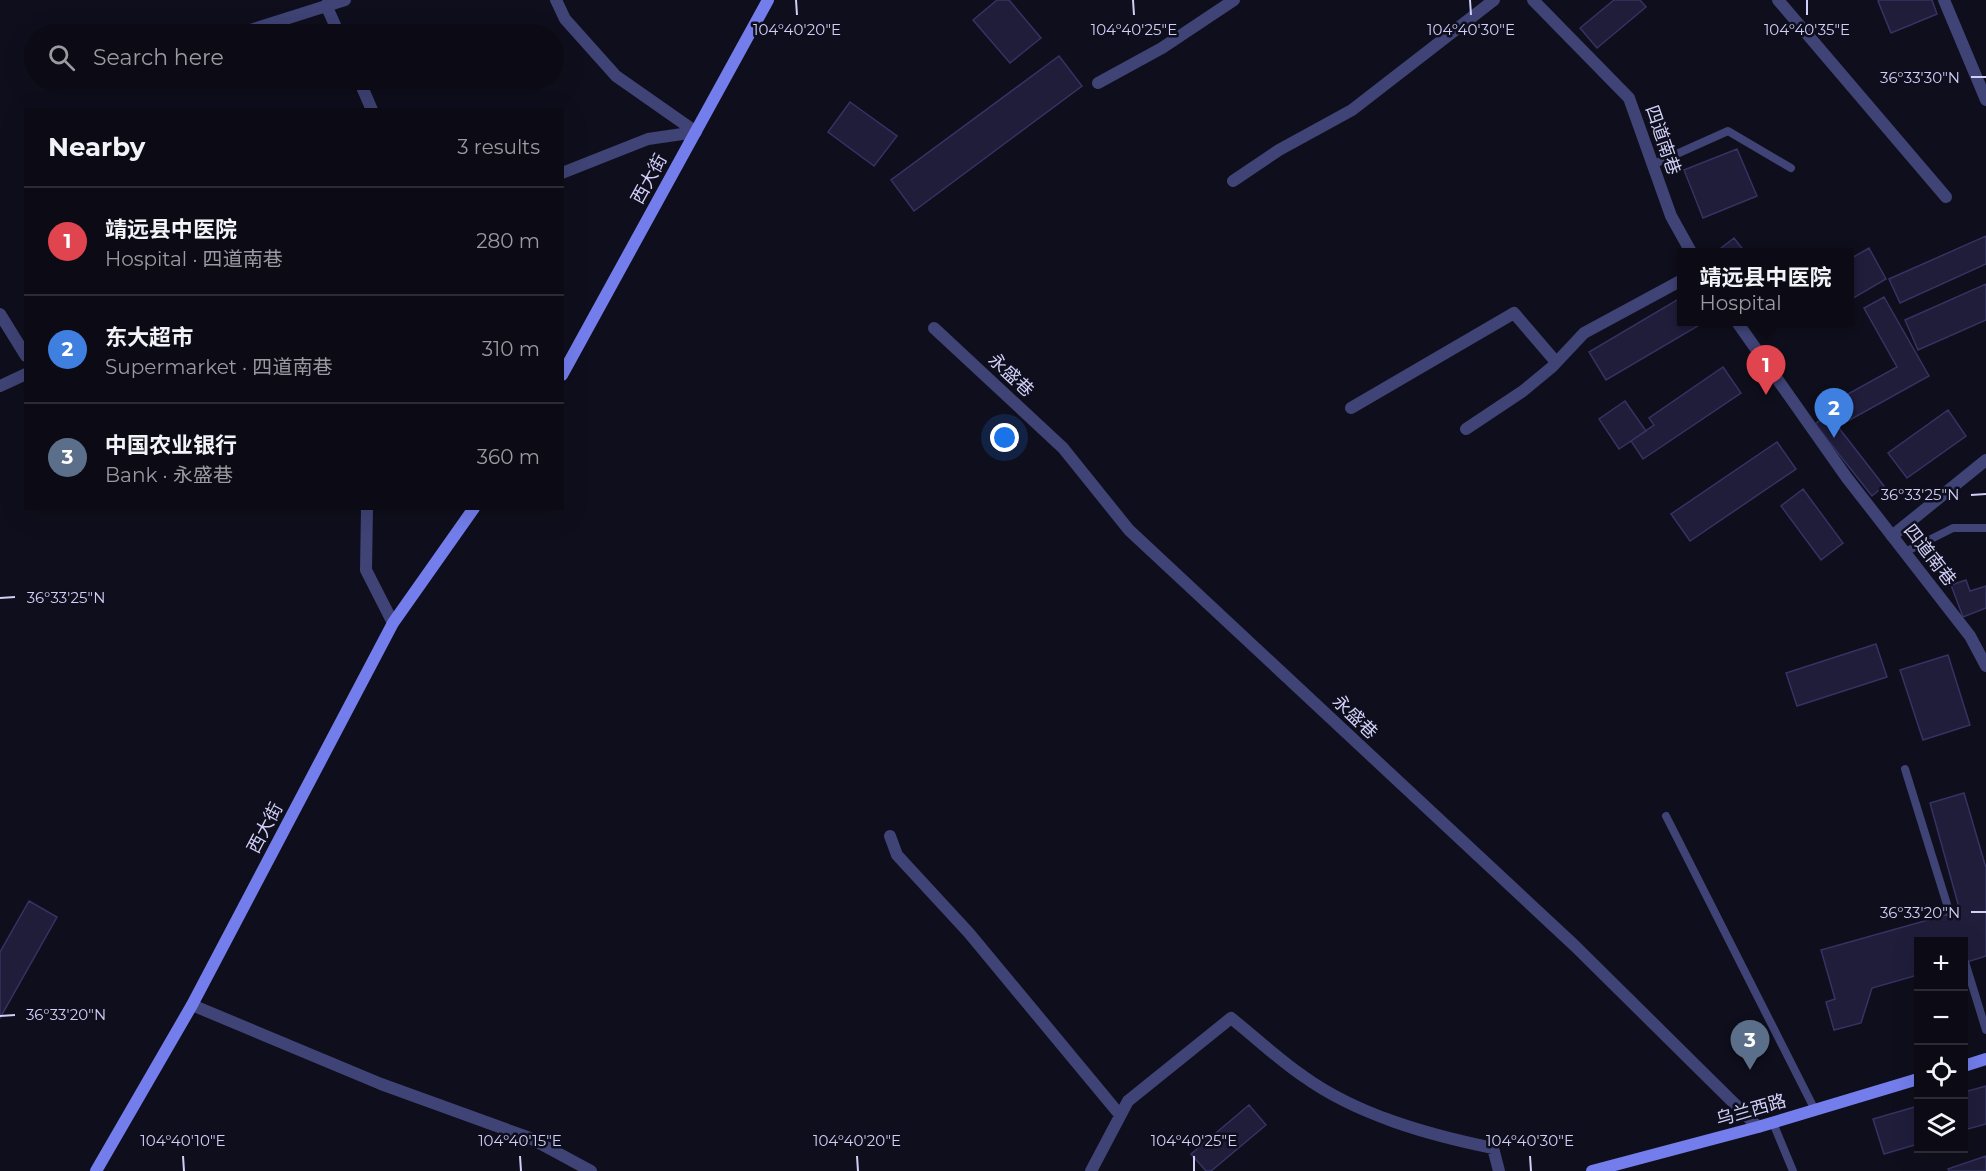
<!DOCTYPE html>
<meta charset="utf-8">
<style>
body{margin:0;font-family:Montserrat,"Noto Sans SC",sans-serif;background:#191822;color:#f1f3f6}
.controls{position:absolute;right:18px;bottom:18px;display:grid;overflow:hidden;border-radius:0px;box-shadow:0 6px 24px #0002}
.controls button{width:54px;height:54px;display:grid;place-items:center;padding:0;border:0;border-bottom:2px solid #2b2b34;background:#0b0a15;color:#f1f3f6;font:30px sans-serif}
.you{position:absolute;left:1005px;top:438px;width:21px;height:21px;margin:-15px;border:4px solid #fff;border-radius:50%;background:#1a73e8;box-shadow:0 0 0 9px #1a73e833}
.badge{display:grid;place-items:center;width:39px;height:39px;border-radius:50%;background:#0f766e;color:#fff;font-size:20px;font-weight:700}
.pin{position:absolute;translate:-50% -50px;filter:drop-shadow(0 2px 3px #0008)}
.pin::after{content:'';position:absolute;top:32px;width:21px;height:18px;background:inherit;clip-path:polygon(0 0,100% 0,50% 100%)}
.popup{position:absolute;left:1677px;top:248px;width:177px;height:78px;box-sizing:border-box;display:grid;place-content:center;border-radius:0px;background:#0b0a15;filter:drop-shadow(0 2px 4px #0005);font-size:20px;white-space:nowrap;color:#9a9aa0}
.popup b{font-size:22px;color:#f1f3f6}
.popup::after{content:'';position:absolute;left:50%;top:100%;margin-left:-12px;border:12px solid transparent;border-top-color:#0b0a15}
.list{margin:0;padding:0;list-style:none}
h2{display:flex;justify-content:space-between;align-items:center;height:78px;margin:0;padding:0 24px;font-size:26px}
h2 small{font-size:20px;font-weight:400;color:#9a9aa0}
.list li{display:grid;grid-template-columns:39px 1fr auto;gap:18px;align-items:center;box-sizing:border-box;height:108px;padding:0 24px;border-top:2px solid #2b2b34}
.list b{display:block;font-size:22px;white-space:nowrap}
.list p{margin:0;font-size:20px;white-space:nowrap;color:#9a9aa0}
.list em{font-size:20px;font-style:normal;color:#9a9aa0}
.icon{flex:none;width:33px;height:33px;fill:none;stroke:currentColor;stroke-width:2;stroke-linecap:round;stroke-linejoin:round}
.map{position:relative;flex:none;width:1986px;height:1171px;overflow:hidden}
.search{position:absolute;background:#0b0a15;box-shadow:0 6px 24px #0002;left:24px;top:24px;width:540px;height:66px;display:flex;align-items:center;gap:15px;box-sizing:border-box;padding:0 21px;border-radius:33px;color:#9a9aa0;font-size:22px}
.panel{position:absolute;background:#0b0a15;box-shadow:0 6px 24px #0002;left:24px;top:108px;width:540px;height:402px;border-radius:0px}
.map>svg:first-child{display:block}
</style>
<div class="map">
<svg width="1986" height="1171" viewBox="0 0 1986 1171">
<rect width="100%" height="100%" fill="#0f0e1c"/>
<path fill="#1f1d3a" stroke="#363263" stroke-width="1.5" d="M997 0H1009L1041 38 1010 63 973 20Z
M1614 0H1640L1646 7 1597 48 1580 28Z
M1880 0H1932L1937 14 1891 33 1878 1Z
M1059 56 1082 86 914 211 891 180Z
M850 102 897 136 874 166 828 132Z
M1737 149 1757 196 1703 218 1684 170Z
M1986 236V264L1900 303 1889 279Z
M1734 238 1745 252H1716Z
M1869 248 1886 279 1850 300V259Z
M1986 284V320L1918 350 1905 320Z
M1682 297V322L1703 323 1606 380 1589 352Z
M1884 297 1929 376 1848 421 1837 400 1897 367 1864 308Z
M1723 367 1741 393 1643 459 1631 441 1654 425 1649 418Z
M1625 401 1646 431 1619 449 1599 419Z
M1948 410 1966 436 1907 478 1888 453Z
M1828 414 1884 486 1872 496 1815 424Z
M1777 442 1796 469 1690 541 1671 514Z
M1803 489 1843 543 1821 560 1781 506Z
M1966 580 1970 591 1986 586V608L1963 617 1951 585Z
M1876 644 1887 677 1797 706 1786 673Z
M1948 655 1970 725 1923 740 1900 670Z
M1964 793 1986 868V956L1964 963V942H1918V975L1872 988 1861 1023 1834 1030 1826 1002 1835 999 1821 950 1960 911 1930 803Z
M29 901 57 917 0 1018V952Z
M1986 1086V1124L1964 1130V1092Z
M1249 1105 1266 1125 1211 1171H1206L1191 1154Z
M1918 1106V1144L1884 1154 1873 1119Z
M1986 1156V1171H1949L1948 1169Z"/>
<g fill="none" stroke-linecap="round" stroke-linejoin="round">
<path stroke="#3f4375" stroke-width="8" d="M1652 165 1728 131 1791 168
M1905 552 1953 528H1986
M1905 769 1950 914
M1666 816 1815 1110
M1965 962 1986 1030
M1773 1123 1793 1171"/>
<path stroke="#3f4375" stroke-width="12" d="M556 0 565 19 616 76 696 132
M1778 0 1946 197
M1944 0 1986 100
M326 5 339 34
M238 34 345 0
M359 80 372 110
M1098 83 1162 48 1234 0
M562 173 648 139 696 132
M1233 181 1279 150 1352 110 1494 0
M0 314 26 356
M934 328 1063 448 1129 530 1575 946 1758 1127
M0 386 26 374
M1351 408 1514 313 1556 362
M1466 429 1523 391 1552 367 1584 333 1682 280
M367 508 366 570 393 623
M1892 536 1986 460
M890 836 897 855 969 933 1120 1115
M192 1005 381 1084 530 1138 591 1171
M1091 1171 1128 1101 1231 1018C1255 1037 1278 1059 1303 1076 1357 1115 1429 1135 1493 1148L1499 1171"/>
<path stroke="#3f4375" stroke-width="12" d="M1533 0 1629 98 1671 216 1691 252
M1737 322 1847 478 1970 636 1986 666"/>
<path stroke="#737eec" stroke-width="12" d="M562 375 768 0
M1964 1066 1986 1059
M96 1171 192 1005 393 623 474 508
M1592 1171 1758 1127 1918 1079"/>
</g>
<path fill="none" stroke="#cfcff8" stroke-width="2" d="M796 0 797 15M1133 0 1134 15M1470 0 1471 15M1807 0V15M1971 77H1986M1971 495 1986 494M0 598 15 597M1971 912H1986M0 1016 15 1015M183 1156 184 1171M520 1156 521 1171M857 1156 858 1171M1194 1156V1171M1530 1156 1531 1171"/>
<g text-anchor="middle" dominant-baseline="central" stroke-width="5" stroke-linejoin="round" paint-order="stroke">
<g font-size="18" fill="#cfcff8" stroke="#0f0e1c">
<text transform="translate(1663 140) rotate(71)">四道南巷</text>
<text transform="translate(649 179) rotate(-61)">西大街</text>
<text transform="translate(1011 375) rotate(43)">永盛巷</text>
<text transform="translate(1930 555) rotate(52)">四道南巷</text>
<text transform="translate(1355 717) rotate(44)">永盛巷</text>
<text transform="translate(265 828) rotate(-62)">西大街</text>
<text transform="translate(1751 1110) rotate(-16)">乌兰西路</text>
</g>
</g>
<g font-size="15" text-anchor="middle" fill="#cfcff8" stroke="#0f0e1c" stroke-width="5" stroke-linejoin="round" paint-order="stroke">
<text x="797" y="35">104°40'20"E</text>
<text x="1134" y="35">104°40'25"E</text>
<text x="1471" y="35">104°40'30"E</text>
<text x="1807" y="35">104°40'35"E</text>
<text x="1920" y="83">36°33'30"N</text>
<text x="1920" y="500">36°33'25"N</text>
<text x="66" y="603">36°33'25"N</text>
<text x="1920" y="918">36°33'20"N</text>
<text x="66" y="1020">36°33'20"N</text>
<text x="183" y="1146">104°40'10"E</text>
<text x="520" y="1146">104°40'15"E</text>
<text x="857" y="1146">104°40'20"E</text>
<text x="1194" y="1146">104°40'25"E</text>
<text x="1530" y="1146">104°40'30"E</text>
</g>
</svg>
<div class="controls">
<button>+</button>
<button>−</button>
<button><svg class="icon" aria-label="locate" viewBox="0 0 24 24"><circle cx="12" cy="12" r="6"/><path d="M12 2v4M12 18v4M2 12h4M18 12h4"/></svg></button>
<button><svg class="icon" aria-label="layers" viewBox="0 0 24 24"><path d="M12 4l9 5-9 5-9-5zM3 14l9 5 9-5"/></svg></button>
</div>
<div class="you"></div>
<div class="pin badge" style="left:1766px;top:395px;background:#e0444e">1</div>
<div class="popup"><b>靖远县中医院</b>Hospital</div>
<div class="pin badge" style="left:1834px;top:438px;background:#3f7fe0">2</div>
<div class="pin badge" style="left:1750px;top:1070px;background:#5c6f8a">3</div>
<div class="search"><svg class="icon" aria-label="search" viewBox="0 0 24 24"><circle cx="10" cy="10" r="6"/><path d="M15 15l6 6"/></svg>Search here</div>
<section class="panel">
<h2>Nearby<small>3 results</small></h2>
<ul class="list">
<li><span class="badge" style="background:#e0444e">1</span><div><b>靖远县中医院</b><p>Hospital · 四道南巷</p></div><em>280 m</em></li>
<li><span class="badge" style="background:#3f7fe0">2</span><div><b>东大超市</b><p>Supermarket · 四道南巷</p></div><em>310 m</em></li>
<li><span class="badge" style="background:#5c6f8a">3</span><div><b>中国农业银行</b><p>Bank · 永盛巷</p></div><em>360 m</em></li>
</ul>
</section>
</div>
